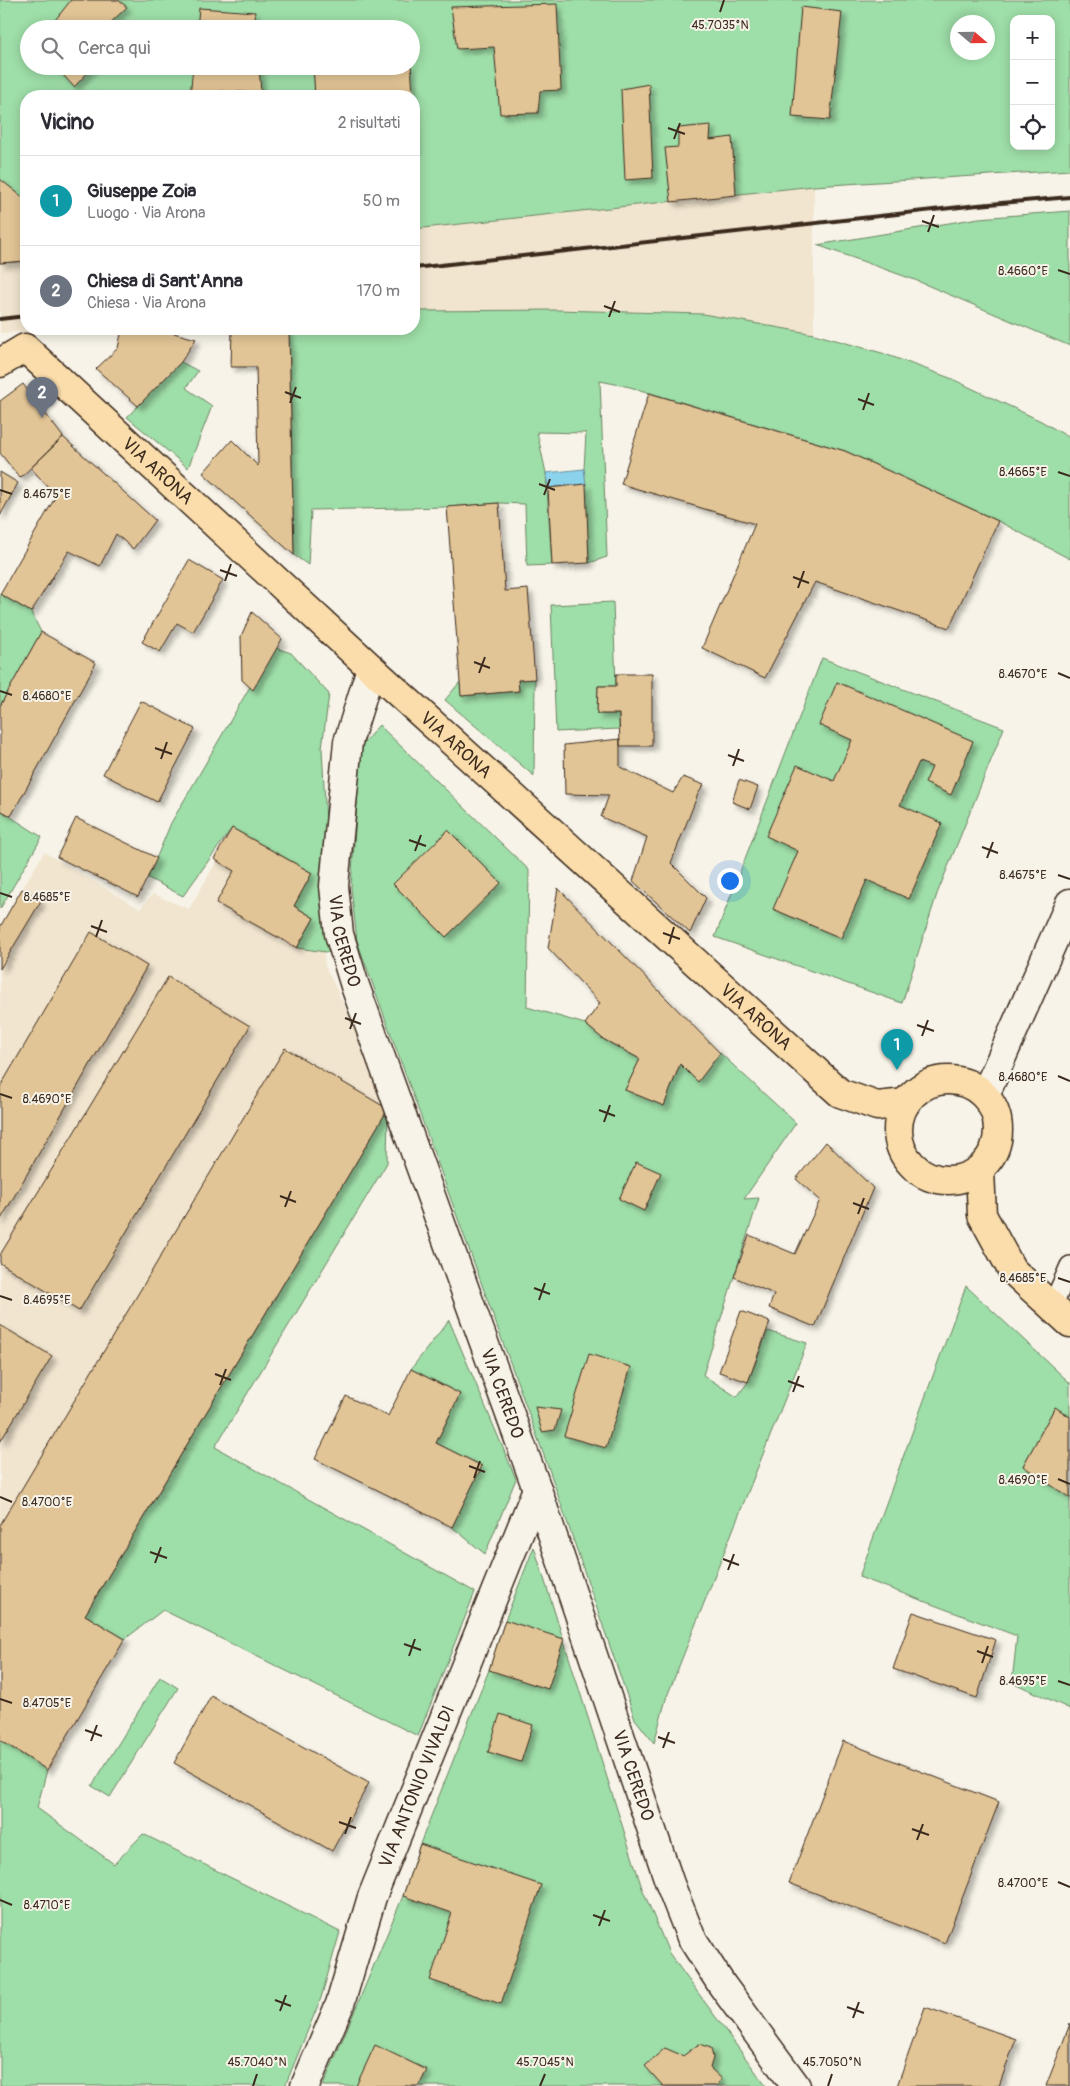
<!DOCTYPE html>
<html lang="it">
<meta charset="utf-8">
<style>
body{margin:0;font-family:Pangolin,sans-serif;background:#f2f2f3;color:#2b2b33}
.controls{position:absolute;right:15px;top:15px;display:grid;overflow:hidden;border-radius:10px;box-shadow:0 2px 12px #0003}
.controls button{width:45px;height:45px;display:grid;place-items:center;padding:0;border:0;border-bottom:1px solid #e1e1e2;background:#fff;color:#2b2b33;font:25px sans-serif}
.compass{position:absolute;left:950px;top:15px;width:45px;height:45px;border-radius:50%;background:#fff;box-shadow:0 2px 12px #0003;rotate:110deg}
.you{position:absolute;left:729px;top:880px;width:18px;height:18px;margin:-12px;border:4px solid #fff;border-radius:50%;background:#1a73e8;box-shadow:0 0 0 8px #1a73e833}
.badge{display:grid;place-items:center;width:32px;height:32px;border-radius:50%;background:#3b2a1e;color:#fff;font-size:16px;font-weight:700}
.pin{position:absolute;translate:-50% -41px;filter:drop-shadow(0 1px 2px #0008)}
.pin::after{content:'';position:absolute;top:26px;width:18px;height:15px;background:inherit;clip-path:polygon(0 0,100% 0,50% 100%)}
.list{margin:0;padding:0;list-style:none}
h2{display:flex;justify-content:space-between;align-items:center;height:65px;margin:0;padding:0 20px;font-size:21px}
h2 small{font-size:16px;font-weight:400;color:#7c7c81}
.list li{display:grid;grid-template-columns:32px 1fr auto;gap:15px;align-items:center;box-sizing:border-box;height:90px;padding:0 20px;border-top:1px solid #e1e1e2}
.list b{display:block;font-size:19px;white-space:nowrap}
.list p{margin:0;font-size:16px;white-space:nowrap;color:#7c7c81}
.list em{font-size:16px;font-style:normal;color:#7c7c81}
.icon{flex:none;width:28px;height:28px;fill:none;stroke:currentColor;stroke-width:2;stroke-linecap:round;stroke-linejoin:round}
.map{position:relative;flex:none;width:1070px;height:2086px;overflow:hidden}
.search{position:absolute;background:#fff;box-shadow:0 2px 12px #0003;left:20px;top:20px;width:400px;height:55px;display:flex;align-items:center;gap:12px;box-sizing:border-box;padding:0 18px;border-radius:28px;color:#7c7c81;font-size:19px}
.panel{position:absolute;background:#fff;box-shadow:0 2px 12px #0003;left:20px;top:90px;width:400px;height:245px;border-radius:20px}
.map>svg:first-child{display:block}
</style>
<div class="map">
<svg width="1070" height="2086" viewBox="0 0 1070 2086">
<defs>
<filter id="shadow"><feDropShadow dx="4.5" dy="4.5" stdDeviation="2.5" flood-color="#0004"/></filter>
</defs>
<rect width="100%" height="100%" fill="#f7f3e8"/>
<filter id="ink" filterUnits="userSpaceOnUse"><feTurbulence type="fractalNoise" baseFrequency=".02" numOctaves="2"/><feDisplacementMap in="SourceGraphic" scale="10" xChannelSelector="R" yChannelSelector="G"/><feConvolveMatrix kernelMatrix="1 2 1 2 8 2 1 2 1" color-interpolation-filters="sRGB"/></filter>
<g filter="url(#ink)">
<path fill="#f1e5cf" d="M814 186V334L703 314 556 310 414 311V229Z
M26 261V329H65L0 333V263Z
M238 825 317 865 325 966 392 1102 91 1613 125 1631 51 1770 0 1740V927L44 852 140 909 153 894 189 909Z"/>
<path fill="#9edea8" stroke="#6c8463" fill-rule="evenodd" d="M0 0H1070V170L814 186 414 229V96H26V261L0 263ZM1014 19H1051V146H1014ZM958 22H988V52H958ZM29 29H411V66H29Z
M1070 211V346L915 280 817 245 979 218Z
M556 310 703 314 814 334 882 353 950 378 1041 421 1070 438V559L998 521 845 451 630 387 600 381 607 557 589 563 584 469 586 433 537 432 546 473 552 565 527 566 525 504 499 503 447 507 311 510 308 565 294 555 289 329H414V311Z
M181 362 198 371 186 388 212 406 188 468 127 417Z
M0 594 31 612 41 632 0 706Z
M613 602 616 686H598L597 714H619V729L556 732 551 605Z
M273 647 291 653 329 694 322 748 333 953 297 948 314 918 294 906 312 873 232 828 183 896 148 878 171 823Z
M822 658 1004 728 937 894 902 1003 715 937Z
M535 679 534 776 445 700 460 682 461 696 519 691 518 680Z
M379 725 529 870 527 1007 585 1024 603 1039 640 1059 625 1090 664 1105 680 1064 698 1081 720 1053 796 1123 744 1199 759 1198 703 1375 737 1397 748 1382 768 1331 807 1343 666 1699 654 1743 635 1719 550 1472 357 941 351 887 361 746Z
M0 810 42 837 0 909Z
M388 1109 387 1163 215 1447 475 1592 418 1736 163 1610 125 1639 85 1615Z
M966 1286 1070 1383V1417L1055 1407 1023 1466 1070 1489V1709L1012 1682 1017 1636 859 1577Z
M449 1320 516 1479 485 1554 452 1527 482 1466 436 1443 460 1394 411 1369Z
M534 1547 642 1888 669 1953 766 2086H323L403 1896 420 1844 489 1670 505 1620Z
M160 1677 178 1688 110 1797 92 1786Z
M0 1740 47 1770 37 1808 114 1864 143 1834 340 1932 321 1998 285 2086H0Z"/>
<path fill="#8bd3ed" stroke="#6b8f9a" d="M584 469 586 484 548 488 546 473Z"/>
<path fill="#e2c596" stroke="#3b2a1e" filter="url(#shadow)" d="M71 0H118L127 7 104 29H48Z
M557 4 561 90 540 91 538 113 500 114 494 47 457 49 451 7Z
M801 7 842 12 830 120 792 117Z
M199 8 255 12 256 29H197Z
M411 63 413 96H315L313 66H411Z
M55 66H94L74 87Z
M193 66H259L261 93 220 91V96H190Z
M649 84 653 178 625 180 621 89Z
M99 92 131 96H99Z
M414 108 416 151H414Z
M711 125 710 140 732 137 736 195 671 202 665 148 678 147V128Z
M0 179 26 200V261L0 263Z
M122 329H159L196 339 181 362 138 406 96 369 118 348Z
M232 329 289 330 294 555 203 473 232 440 258 466 256 367H231Z
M23 384 63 437 20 478 0 453V401Z
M649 393 845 451 998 521 949 628 815 582 765 678 702 648 755 524 621 484Z
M63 437 155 520 133 549 116 534 100 566 69 551 31 612 0 594 56 496 31 468Z
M0 472 18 483 0 516Z
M586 484 589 563 552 565 548 488Z
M499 503 505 591 528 589 535 679 518 680 519 691 461 696 447 507Z
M189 560 223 580 193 632 177 623 160 652 142 642Z
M252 612 282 639 253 690 242 680 241 636Z
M41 632 96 663 11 816 0 810V706Z
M616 674H652V746H620L619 714H597L598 686H616Z
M837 682 973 741 951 795 925 783 932 767 919 762 900 805 942 823 909 899 867 880 841 938 773 909 798 851 766 836 797 765 834 781 852 740 819 725Z
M141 701 195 729 157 802 103 774Z
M620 739V767L673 793 683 777 704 785 698 794 671 863 706 898 690 933 633 881 647 837 601 817 609 795 565 794 564 745Z
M739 780 758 787 750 809 732 802Z
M76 818 157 858 138 897 57 857Z
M232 828 312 873 294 906 314 918 297 948 216 903 234 871 214 859Z
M448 830 501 883 446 937 393 884Z
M558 888 720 1053 698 1082 680 1064 664 1106 625 1090 640 1059 603 1039 585 1024 600 1003 548 948Z
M22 889 41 901 0 969V927Z
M91 932 147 966 0 1221V1087Z
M168 977 250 1026 79 1311 0 1263V1255Z
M285 1048 388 1109 85 1615 125 1639 47 1770 0 1740V1525Z
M826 1142 873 1188 815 1327 769 1308 774 1294 734 1277 749 1235 795 1254 820 1200 796 1179Z
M636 1162 661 1173 644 1211 619 1199Z
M741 1311 770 1322 748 1382 719 1372Z
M0 1325 52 1356 0 1442Z
M589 1354 631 1367 606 1448 564 1436Z
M411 1369 460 1394 436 1443 482 1466 452 1527 315 1459 346 1396 388 1416Z
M535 1407 561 1410 555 1430 542 1432Z
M1055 1407 1070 1417V1498L1023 1466Z
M913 1612 996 1640 977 1698 893 1669Z
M505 1620 564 1639 548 1689 489 1670Z
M211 1696 369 1783 332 1851 174 1763Z
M500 1714 533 1725 521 1762 488 1752Z
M843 1741 999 1802 945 1943 789 1883Z
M420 1844 541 1885 501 2004 430 1980 452 1913 403 1896Z
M925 2007 1016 2039 999 2086H897Z
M1070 2024V2086H1046Z
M699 2044 711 2048 713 2058 710 2068 722 2079 717 2086H663L645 2066 665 2048 683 2056Z
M375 2045 427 2070 419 2086H356Z"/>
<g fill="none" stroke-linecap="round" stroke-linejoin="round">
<g stroke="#3b2a1e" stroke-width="22">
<path id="lane" d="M1052 1307 1070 1266"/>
</g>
<g stroke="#3b2a1e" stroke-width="31">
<g id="street">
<path id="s1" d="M371 668 348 742 334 886 339 934 355 986 537 1489 670 1884 691 1937 722 1985 796 2086"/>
<path id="s2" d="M305 2086 340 2004 372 1897 537 1489"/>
</g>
</g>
<g stroke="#3b2a1e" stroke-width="31">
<path id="secondary" d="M985 1095 1070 903"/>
</g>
<g stroke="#3b2a1e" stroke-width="31">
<g id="primary">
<path id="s3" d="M0 363 25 348 371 668 840 1093 877 1106 906 1103"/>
<circle cx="948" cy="1130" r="50"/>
<path d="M980 1170 982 1215 1012 1270 1070 1323"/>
</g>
</g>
<use href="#lane" stroke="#f7f3e8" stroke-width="19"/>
<use href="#street" stroke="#f7f3e8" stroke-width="28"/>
<use href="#secondary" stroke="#f7f3e8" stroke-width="28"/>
<use href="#primary" stroke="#faddab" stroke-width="28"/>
<path stroke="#3b2a1e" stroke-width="4" d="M414 268 978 205 1070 197
M0 319 26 316"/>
</g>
</g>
<path fill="none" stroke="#3b2a1e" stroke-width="2" d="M720 12 724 0M668 128 685 134M674 139 680 123M922 221 939 227M928 232 934 215M1058 270 1070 274M604 306 620 312M609 317 615 301M285 392 301 398M858 399 874 405M290 403 296 387M863 410 869 393M1058 472 1070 476M539 484 555 490M0 490 12 494M544 495 550 479M220 570 237 576M793 577 809 583M225 581 231 564M798 588 804 571M474 662 490 668M479 673 485 657M1058 673 1070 678M0 691 12 695M155 748 172 754M728 755 744 761M161 759 167 742M733 766 739 749M409 840 426 846M982 847 998 853M415 851 421 835M987 858 993 842M1058 875 1070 879M0 893 12 897M91 926 107 932M663 933 680 939M96 937 102 920M669 944 674 927M345 1018 361 1024M917 1025 934 1031M350 1029 356 1013M922 1036 928 1020M1058 1076 1070 1081M0 1094 12 1098M599 1110 615 1116M604 1122 610 1105M280 1196 296 1202M853 1203 869 1209M285 1207 291 1191M858 1214 864 1198M1058 1278 1070 1282M534 1288 550 1294M0 1296 12 1300M539 1300 545 1283M215 1374 231 1380M788 1381 804 1387M220 1385 226 1369M793 1392 799 1376M469 1466 485 1472M474 1478 480 1461M1058 1479 1070 1484M0 1497 12 1502M150 1552 167 1558M723 1559 739 1565M155 1563 161 1547M728 1570 734 1554M404 1644 421 1650M977 1651 993 1657M409 1656 415 1639M982 1663 988 1646M1058 1681 1070 1685M0 1699 12 1703M85 1730 102 1736M658 1737 675 1743M91 1741 97 1725M663 1748 669 1732M339 1822 356 1828M912 1829 929 1835M345 1834 351 1817M917 1840 923 1824M1058 1882 1070 1887M0 1900 12 1905M593 1915 610 1921M599 1926 605 1910M275 2000 291 2006M847 2007 864 2013M280 2011 286 1995M853 2018 859 2002M253 2086 257 2074M540 2086 545 2074M828 2086 832 2074"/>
<g text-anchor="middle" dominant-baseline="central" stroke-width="4" stroke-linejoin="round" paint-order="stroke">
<g font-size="18" fill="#3b2a1e" stroke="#f7f3e8">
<text stroke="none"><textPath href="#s3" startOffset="210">VIA ARONA</textPath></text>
<text stroke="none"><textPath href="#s3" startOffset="615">VIA ARONA</textPath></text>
<text stroke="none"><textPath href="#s1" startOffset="278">VIA CEREDO</textPath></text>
<text stroke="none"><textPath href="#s3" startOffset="1020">VIA ARONA</textPath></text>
<text stroke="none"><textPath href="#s1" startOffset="758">VIA CEREDO</textPath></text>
<text stroke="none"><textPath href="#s1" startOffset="1162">VIA CEREDO</textPath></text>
<text stroke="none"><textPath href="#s2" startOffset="320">VIA ANTONIO VIVALDI</textPath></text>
</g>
</g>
<g font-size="12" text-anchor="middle" fill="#3b2a1e" stroke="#f7f3e8" stroke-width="4" stroke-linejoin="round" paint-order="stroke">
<text x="720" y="29">45.7035°N</text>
<text x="1023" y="275">8.4660°E</text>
<text x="1023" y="476">8.4665°E</text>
<text x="47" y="498">8.4675°E</text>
<text x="1023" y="678">8.4670°E</text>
<text x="47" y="700">8.4680°E</text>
<text x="1023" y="879">8.4675°E</text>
<text x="47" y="901">8.4685°E</text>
<text x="1023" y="1081">8.4680°E</text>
<text x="47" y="1103">8.4690°E</text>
<text x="1023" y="1282">8.4685°E</text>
<text x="47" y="1304">8.4695°E</text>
<text x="1023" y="1484">8.4690°E</text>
<text x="47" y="1506">8.4700°E</text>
<text x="1023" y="1685">8.4695°E</text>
<text x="47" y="1707">8.4705°E</text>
<text x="1023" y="1887">8.4700°E</text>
<text x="47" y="1909">8.4710°E</text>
<text x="257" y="2066">45.7040°N</text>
<text x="545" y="2066">45.7045°N</text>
<text x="832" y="2066">45.7050°N</text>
</g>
</svg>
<div class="controls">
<button>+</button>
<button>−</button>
<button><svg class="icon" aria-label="locate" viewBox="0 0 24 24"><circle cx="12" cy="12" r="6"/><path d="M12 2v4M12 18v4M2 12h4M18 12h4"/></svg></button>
</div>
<svg class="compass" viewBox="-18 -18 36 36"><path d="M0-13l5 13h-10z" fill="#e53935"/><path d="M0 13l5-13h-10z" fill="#7c7c81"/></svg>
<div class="you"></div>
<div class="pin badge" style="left:897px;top:1070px;background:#0f9aa8">1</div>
<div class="pin badge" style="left:42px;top:418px;background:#6b7280">2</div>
<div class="search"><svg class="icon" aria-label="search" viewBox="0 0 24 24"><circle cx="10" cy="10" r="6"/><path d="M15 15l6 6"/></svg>Cerca qui</div>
<section class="panel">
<h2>Vicino<small>2 risultati</small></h2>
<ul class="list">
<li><span class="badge" style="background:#0f9aa8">1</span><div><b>Giuseppe Zoia</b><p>Luogo · Via Arona</p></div><em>50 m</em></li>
<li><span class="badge" style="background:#6b7280">2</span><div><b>Chiesa di Sant'Anna</b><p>Chiesa · Via Arona</p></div><em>170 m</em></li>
</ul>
</section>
</div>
